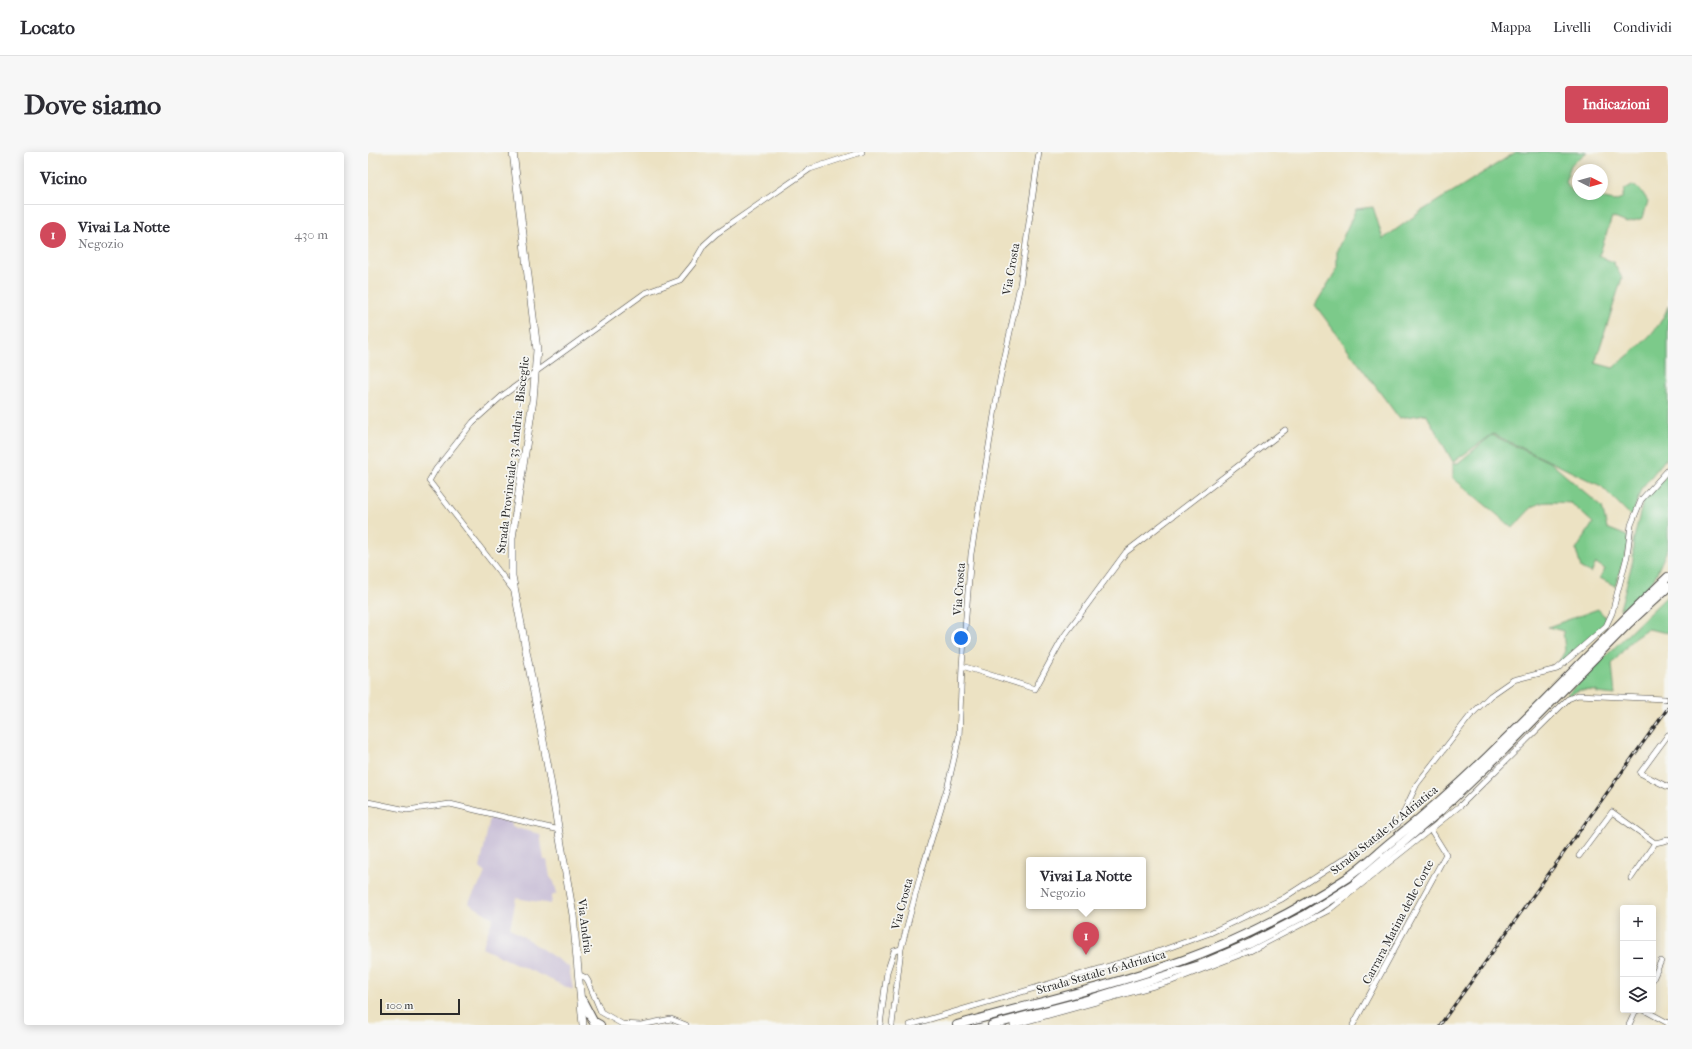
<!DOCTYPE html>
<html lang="it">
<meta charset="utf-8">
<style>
body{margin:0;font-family:"IM FELL French Canon",serif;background:#f7f7f7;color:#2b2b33}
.controls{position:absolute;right:12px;bottom:12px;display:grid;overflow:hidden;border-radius:4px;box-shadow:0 2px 10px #0003}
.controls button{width:36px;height:36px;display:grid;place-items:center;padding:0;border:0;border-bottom:1px solid #e1e1e2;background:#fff;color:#2b2b33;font:20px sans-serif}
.compass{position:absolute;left:1204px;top:12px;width:36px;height:36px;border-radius:50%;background:#fff;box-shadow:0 2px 10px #0003;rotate:96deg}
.scale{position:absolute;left:12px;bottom:10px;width:80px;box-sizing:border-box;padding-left:4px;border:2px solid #2b2b2b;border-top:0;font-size:11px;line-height:14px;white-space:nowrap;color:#2b2b2b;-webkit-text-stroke:3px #f6f6f2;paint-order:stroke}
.you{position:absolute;left:593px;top:486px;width:14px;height:14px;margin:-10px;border:3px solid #fff;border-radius:50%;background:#1a73e8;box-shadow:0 0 0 6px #1a73e833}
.badge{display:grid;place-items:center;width:26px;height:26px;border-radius:50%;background:#d1495b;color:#fff;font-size:13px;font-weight:700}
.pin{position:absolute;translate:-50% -33px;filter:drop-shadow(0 1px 2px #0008)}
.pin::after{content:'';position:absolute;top:21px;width:14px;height:12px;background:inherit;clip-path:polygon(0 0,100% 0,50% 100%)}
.popup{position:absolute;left:658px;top:705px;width:120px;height:52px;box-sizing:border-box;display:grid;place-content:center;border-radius:4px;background:#fff;filter:drop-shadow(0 1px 3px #0005);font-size:13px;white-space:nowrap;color:#7c7c81}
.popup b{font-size:15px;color:#2b2b33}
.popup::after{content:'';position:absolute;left:50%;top:100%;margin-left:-8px;border:8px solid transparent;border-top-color:#fff}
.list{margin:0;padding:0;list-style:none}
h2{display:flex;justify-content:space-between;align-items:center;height:52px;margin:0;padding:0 16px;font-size:17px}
h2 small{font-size:13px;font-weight:400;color:#7c7c81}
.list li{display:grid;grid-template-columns:26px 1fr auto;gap:12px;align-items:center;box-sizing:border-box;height:60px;padding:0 16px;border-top:1px solid #e1e1e2}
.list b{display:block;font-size:15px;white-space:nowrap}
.list p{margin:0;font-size:13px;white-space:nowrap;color:#7c7c81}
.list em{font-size:13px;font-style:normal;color:#7c7c81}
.icon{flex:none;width:22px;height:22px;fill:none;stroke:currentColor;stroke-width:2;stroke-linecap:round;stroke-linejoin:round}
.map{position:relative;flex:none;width:1300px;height:873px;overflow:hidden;border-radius:4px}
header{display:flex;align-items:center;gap:24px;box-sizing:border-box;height:56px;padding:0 20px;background:#fff;border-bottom:1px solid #e1e1e2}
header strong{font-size:19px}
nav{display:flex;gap:22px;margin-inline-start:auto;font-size:14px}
.intro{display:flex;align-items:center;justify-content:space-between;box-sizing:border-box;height:96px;padding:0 24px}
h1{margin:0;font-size:28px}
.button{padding:10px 18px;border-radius:4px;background:#d1495b;color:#fff;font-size:14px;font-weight:700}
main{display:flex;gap:24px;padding:0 24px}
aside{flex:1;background:#fff;border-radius:4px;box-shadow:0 2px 10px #0003}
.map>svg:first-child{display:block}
</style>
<header>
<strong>Locato</strong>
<nav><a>Mappa</a><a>Livelli</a><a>Condividi</a></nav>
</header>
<div class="intro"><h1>Dove siamo</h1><a class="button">Indicazioni</a></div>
<main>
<aside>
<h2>Vicino<small></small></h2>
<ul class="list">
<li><span class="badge">1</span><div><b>Vivai La Notte</b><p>Negozio</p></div><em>430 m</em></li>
</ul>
</aside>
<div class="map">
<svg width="1300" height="873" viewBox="0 0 1300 873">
<rect width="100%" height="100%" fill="#f6f6f2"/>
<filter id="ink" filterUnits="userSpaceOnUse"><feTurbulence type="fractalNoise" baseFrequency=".025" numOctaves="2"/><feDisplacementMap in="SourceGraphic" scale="8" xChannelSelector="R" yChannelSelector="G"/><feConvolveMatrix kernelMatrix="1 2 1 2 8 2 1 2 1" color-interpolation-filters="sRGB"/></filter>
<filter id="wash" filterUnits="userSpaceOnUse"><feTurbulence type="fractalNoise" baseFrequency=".012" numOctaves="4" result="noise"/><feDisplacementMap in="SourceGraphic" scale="16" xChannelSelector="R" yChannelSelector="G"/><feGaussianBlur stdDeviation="0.9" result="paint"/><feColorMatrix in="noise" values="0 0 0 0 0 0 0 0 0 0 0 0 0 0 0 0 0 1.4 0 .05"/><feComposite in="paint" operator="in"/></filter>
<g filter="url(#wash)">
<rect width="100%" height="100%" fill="#ece2c3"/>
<path fill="#c9bfd7" d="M122 665 143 670 144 675 172 682 176 708H179L182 725 186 730 189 741 184 744 183 752 148 746 142 776 201 815 205 838 114 796 125 766 100 751 118 721 112 716Z"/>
<path fill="#7bca8a" stroke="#537a5a" d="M1148 0H1219L1203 13 1197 30 1205 40 1246 49 1254 46 1257 37 1264 33 1272 37 1280 49 1275 66 1259 71 1244 65 1231 104 1245 110 1254 126 1227 211 1245 216C1265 199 1292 180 1300 154V304L1273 337 1264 365 1233 334 1125 282 1085 310 1058 262 1031 266 947 153 969 117V98L988 57 1005 55 1015 87 1052 60Z
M1124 283 1183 311 1234 355 1239 376 1259 384 1260 396 1247 434 1232 426 1237 417 1228 411 1223 421 1213 416 1208 398 1225 371 1203 351C1166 349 1170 348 1145 376L1085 326V311H1090Z
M1300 322V396L1286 427 1273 444 1252 457 1265 408V390L1275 349Z
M1300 443V481L1280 477 1264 488 1244 512 1247 543 1229 541V539L1211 538 1199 545 1200 541Z
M1230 457 1239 467 1236 475 1188 515 1197 499 1195 479 1180 475Z"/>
</g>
<g filter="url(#ink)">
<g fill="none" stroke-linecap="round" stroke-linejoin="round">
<g stroke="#484642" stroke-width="6">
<path id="minor" d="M146 439 61 329 68 317 105 270 134 244 277 141 312 128 325 112 336 93 348 82 442 17 494 0
M594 514 667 537 696 484 758 400 917 278
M1300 583 1272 621 1300 635
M0 650 39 658 82 652 191 678
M1211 704 1244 660 1287 691 1300 688
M1263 726 1287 691
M212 823 218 826 220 829 233 860 254 872 273 873 303 867 318 873
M1285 827 1293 809
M1276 858 1300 871
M512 873 519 820 526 799 533 797
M524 873 533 797 553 721 580 633 591 585 594 514 603 402 632 227 652 133 671 0
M542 873 792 799 842 781 914 747 1030 672 1049 632 1102 564 1122 544 1145 528 1189 517 1238 474 1244 461 1259 404 1263 373 1273 348 1300 318
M645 873 804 829 882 799 961 758 1093 653 1200 547 1210 543 1297 547
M985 873 1078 702 1063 678
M1261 873 1267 860 1270 858"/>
</g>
<g stroke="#484642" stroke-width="8">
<path id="secondary" d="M145 0 169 198 165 248 144 386V424L179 610 205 763 215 873"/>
</g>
<g stroke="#484642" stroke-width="10">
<path id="trunk" d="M214 848 225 869 232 873
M589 873C663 852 740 835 813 809 871 788 928 759 979 726 997 714 1012 698 1029 685 1127 606 1209 511 1300 425
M624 873 722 847 832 813 883 791 939 762 984 734 1072 659 1137 597 1261 471 1300 435"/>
</g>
<use href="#minor" stroke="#fff" stroke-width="5"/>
<use href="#secondary" stroke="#fff" stroke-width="7"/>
<use href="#trunk" stroke="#fff" stroke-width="8"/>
<g stroke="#2b2b2b" stroke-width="3">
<path id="rail" d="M1072 873 1300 556"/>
</g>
<use href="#rail" stroke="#f6f6f2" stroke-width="1.5" stroke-dasharray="4.5" stroke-linecap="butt"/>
</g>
</g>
<g text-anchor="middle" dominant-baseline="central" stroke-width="3.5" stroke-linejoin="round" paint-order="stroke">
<g font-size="12" fill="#2b2b2b" stroke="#f6f6f2">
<text transform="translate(643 117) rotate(-80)">Via Crosta</text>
<text transform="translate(145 303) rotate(-83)">Strada Provinciale 33 Andria - Bisceglie</text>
<text transform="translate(591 437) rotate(-86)">Via Crosta</text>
<text transform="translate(1016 678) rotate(-39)">Strada Statale 16 Adriatica</text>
<text transform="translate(534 752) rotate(-75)">Via Crosta</text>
<text transform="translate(1030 770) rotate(-62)">Carrara Matina delle Corte</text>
<text transform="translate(217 774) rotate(83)">Via Andria</text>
<text transform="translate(733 820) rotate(-16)">Strada Statale 16 Adriatica</text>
</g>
</g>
</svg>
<div class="controls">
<button>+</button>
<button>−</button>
<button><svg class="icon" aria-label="layers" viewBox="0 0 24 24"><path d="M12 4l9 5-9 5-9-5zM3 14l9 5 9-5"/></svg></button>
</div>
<svg class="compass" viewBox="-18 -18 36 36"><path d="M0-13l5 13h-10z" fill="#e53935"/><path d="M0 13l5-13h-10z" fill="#7c7c81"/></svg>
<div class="scale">100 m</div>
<div class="you"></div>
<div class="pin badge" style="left:718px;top:803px">1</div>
<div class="popup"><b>Vivai La Notte</b>Negozio</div>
</div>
</main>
